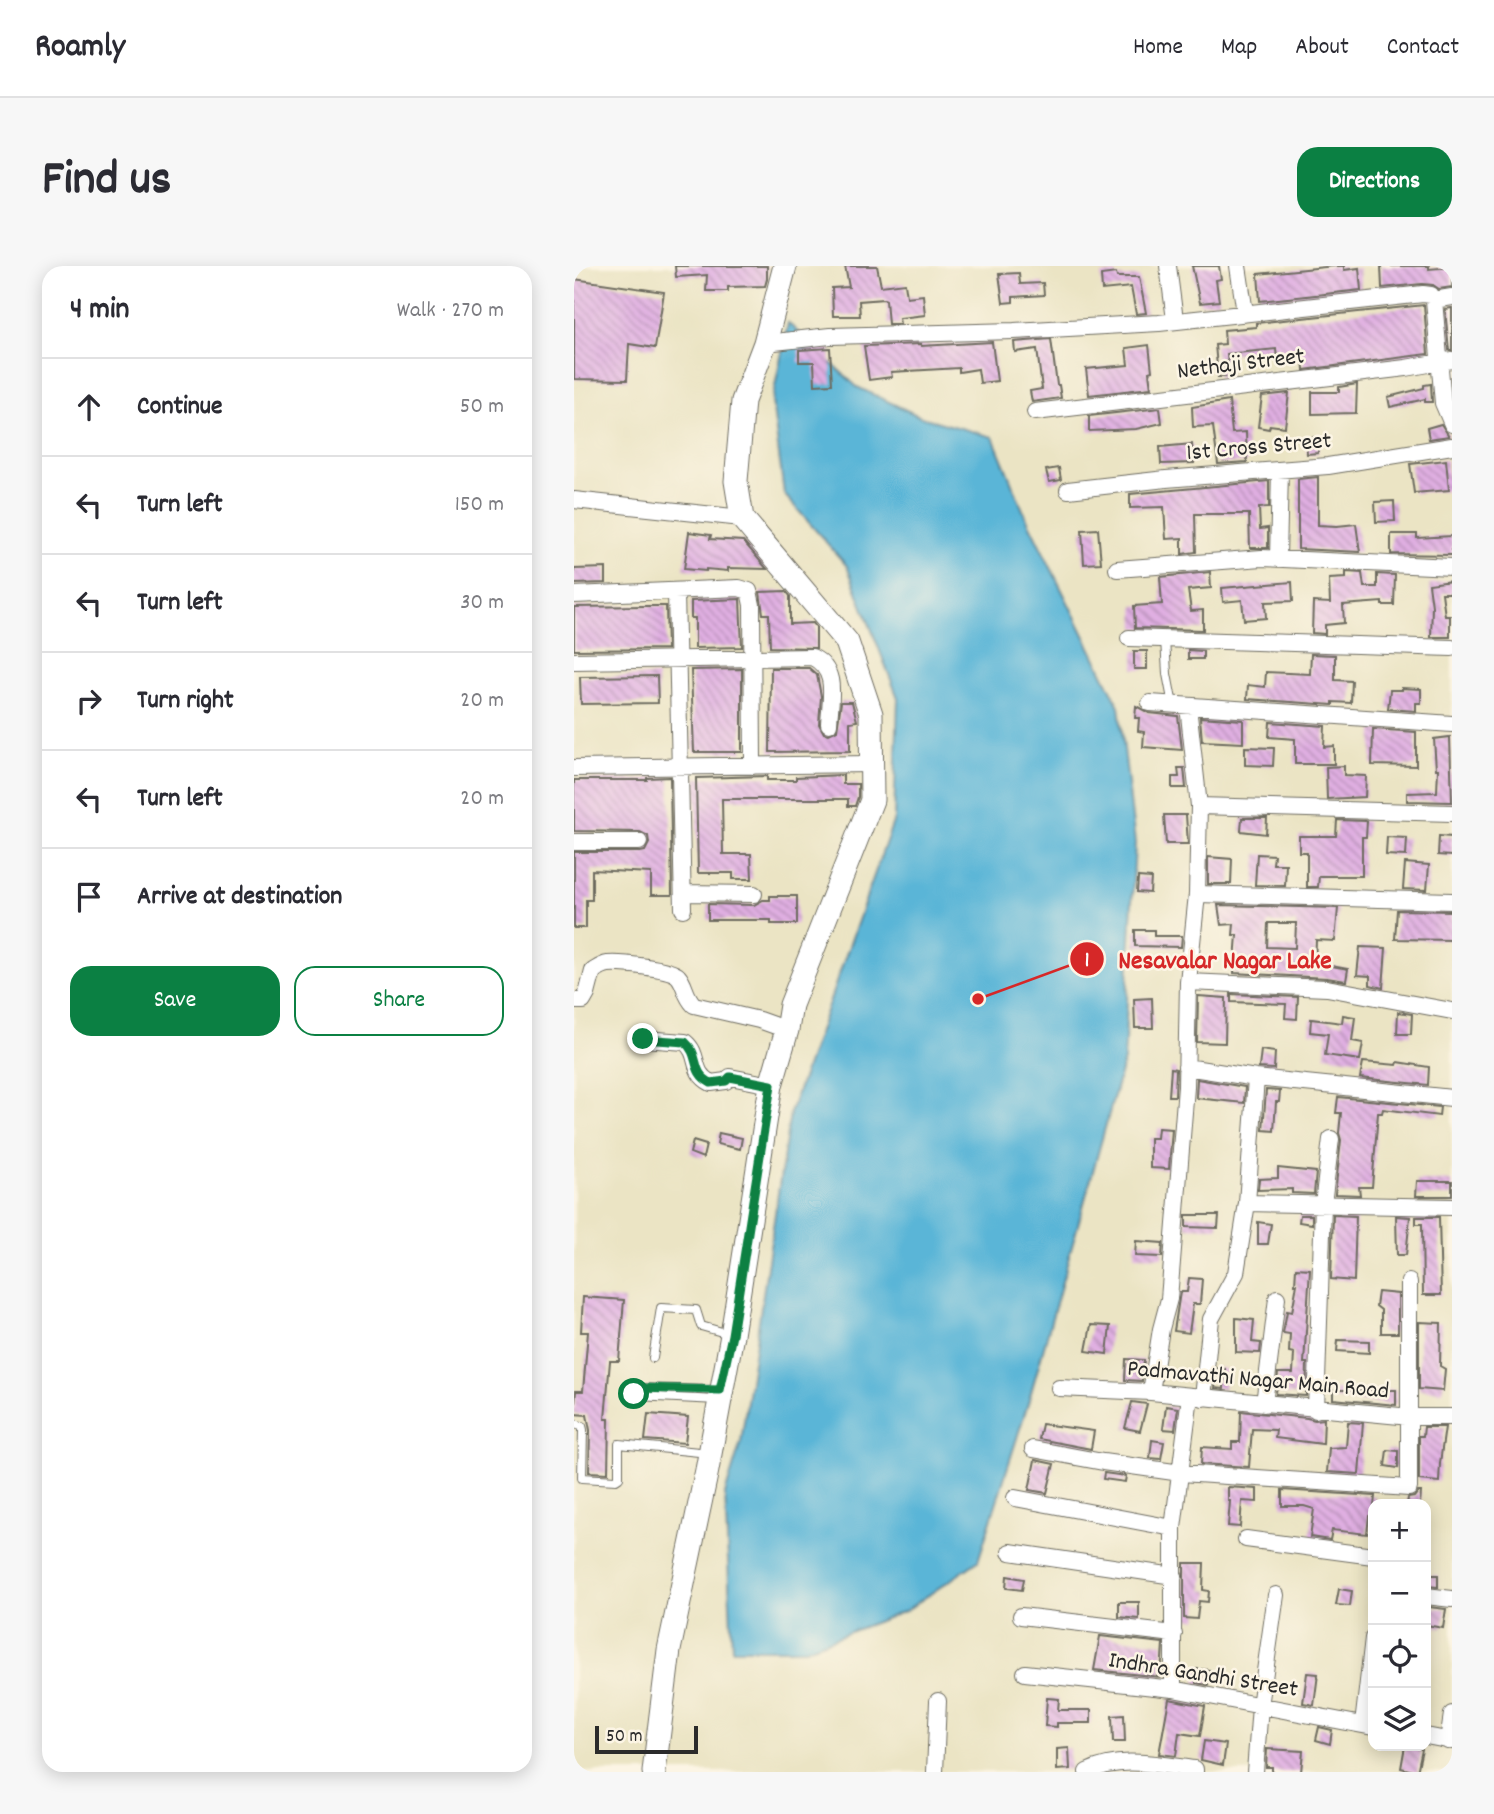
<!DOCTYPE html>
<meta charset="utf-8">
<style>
body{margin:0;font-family:Dekko,sans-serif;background:#f7f7f7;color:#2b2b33}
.controls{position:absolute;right:21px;bottom:21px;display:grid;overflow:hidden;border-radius:14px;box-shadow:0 4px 18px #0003}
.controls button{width:63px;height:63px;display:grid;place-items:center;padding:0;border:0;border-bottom:2px solid #e1e1e2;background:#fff;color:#2b2b33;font:35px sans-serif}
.scale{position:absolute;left:21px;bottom:18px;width:103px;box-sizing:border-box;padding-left:7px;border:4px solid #2b2b2b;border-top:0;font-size:19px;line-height:24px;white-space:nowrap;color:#2b2b2b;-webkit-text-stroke:5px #fcf5e5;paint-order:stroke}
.stop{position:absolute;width:21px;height:21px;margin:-16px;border:5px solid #0b8043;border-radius:50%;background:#fff}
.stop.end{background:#0b8043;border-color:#fff;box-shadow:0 2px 7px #0008}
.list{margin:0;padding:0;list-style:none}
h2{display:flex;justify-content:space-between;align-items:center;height:91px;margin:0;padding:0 28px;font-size:30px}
h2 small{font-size:23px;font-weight:400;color:#7c7c81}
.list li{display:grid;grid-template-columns:46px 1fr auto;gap:21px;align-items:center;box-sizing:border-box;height:98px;padding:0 28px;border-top:2px solid #e1e1e2}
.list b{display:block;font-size:26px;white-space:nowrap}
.list em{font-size:23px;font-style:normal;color:#7c7c81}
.actions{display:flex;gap:14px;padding:21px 28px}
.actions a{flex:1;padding:16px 0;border:2px solid #0b8043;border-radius:21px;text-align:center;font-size:24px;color:#0b8043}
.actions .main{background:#0b8043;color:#fff}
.icon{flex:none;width:38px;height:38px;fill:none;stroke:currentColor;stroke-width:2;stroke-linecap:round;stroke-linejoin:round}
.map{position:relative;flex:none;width:878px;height:1506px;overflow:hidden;border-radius:21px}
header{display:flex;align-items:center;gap:42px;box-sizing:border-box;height:98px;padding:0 35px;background:#fff;border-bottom:2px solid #e1e1e2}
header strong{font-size:33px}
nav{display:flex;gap:38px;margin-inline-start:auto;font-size:24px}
.intro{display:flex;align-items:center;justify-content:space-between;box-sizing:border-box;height:168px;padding:0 42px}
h1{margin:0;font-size:49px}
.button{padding:18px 32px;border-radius:21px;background:#0b8043;color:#fff;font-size:24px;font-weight:700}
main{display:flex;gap:42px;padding:0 42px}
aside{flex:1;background:#fff;border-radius:21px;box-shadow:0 4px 18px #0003}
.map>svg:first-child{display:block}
</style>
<header>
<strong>Roamly</strong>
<nav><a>Home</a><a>Map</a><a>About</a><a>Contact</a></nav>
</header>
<div class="intro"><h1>Find us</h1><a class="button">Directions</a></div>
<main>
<aside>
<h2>4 min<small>Walk · 270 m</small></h2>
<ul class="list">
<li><svg class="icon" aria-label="ahead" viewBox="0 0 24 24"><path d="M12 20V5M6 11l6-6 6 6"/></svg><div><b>Continue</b></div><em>50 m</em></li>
<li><svg class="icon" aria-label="left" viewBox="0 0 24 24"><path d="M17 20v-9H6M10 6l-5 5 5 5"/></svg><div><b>Turn left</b></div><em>150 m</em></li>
<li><svg class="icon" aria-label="left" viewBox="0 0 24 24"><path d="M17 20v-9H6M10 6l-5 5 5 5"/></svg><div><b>Turn left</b></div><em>30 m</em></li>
<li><svg class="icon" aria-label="right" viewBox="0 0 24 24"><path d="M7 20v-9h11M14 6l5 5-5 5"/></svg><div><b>Turn right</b></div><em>20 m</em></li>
<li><svg class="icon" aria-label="left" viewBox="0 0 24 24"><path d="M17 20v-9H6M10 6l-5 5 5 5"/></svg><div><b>Turn left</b></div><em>20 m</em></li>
<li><svg class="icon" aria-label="arrive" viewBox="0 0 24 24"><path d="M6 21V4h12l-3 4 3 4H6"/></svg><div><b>Arrive at destination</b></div></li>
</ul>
<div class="actions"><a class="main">Save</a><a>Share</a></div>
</aside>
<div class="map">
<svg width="878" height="1506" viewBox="0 0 878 1506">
<defs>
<pattern id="building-back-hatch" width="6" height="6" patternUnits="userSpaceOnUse" patternTransform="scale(1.75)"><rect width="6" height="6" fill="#e0afe2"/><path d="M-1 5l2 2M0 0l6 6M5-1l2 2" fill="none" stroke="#b68fb7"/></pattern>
</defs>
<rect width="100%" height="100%" fill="#fcf5e5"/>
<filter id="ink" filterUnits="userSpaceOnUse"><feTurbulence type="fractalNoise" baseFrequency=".0143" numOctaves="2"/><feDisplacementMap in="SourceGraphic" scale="14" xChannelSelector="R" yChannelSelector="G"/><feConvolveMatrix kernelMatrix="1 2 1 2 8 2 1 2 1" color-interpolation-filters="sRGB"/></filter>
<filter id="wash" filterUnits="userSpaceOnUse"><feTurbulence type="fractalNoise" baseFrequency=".00686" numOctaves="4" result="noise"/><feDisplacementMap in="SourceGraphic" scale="28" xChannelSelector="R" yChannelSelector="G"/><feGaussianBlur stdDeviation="1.57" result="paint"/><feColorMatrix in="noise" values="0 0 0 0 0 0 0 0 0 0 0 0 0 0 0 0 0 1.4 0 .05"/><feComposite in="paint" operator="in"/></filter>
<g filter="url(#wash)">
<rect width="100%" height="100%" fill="#ebe4c4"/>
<path fill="#5ab5d7" stroke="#427081" stroke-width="2" d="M214 57 283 121 347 151 419 171 451 249 545 440 561 577 550 794 455 1134 404 1295 331 1345 231 1383H158L151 1228 167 1176 216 847 320 553 324 432 273 300 210 228 198 135Z"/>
<g id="blocks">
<path fill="url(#building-back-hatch)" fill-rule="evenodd" d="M101 0H193V13L191 20 154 21V25H132L133 9 102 11Z
M271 0H303L307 20 331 17 333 31 349 29 351 49 325 52 326 58H314L312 34 310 33 285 35 286 50H259L258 22 275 21Z
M618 0H645L647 13 642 14 645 35 626 37Z
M761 0H770V4L785 2 787 24 686 35 684 8Z
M807 0H855V3L878 1V21L865 23 859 19 848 18 808 22Z
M445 7 446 18 469 17 470 29 439 31V36L429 37 425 8Z
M542 7 543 11H565L572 47 562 48 557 21 528 24 527 9Z
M0 13 90 26 81 82 55 78 53 114 0 113Z
M850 39 854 88 730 104 729 91 703 93 702 83 653 88 655 111H644L641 79 651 78 650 64 682 61V57Z
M878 42V84H875L871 43Z
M477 73 483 119H485L487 132 458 136 456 125 468 123 463 83 441 86 440 76Z
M418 76 423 115 406 117 404 103 385 106V102L317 106 318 111 295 114 290 80 347 78V80Z
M575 79 578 105 575 106 577 122 515 129 512 103 554 99 552 82Z
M256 82 258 118 241 119 240 96H225V84Z
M783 118 782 147 738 148V126H765V121Z
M857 118 858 136H851V133L816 141 814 131 850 122V119Z
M715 127 711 161 696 159 695 163 684 161 688 130Z
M655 135 658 167 672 166 673 196 644 198 639 160 619 161 618 141Z
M586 142 588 157 562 163 515 165V150Z
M867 158 875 170 855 173 853 162Z
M744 171V187L733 188 732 172Z
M618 178 620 197 587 198 586 181Z
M872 194 875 224 840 227 836 198Z
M485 202 487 214 475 216 472 204Z
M744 211V259L763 260 782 258 786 286 724 283V213Z
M695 215V241L685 242 686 263 694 262V282H676L675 248H621L622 286 608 288V272L592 273 590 241 556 242V228Z
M820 235 821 255 802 256 801 236Z
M524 263 527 297 510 298 508 264Z
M115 266 137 269 136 273 169 275 193 303 154 302V305L132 303V305L110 303Z
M817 268H843V272L878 270V289L817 288Z
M32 302V317L0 318V303Z
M636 306 637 322 614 324 617 345 629 344V364L561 362 560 340 588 338 586 311Z
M772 306 788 307 790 321H803V308L821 309 820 339H808V336L769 339 770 357 751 359V368L738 367 739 336 756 337 755 313 772 312Z
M878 315V327H868L871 350H876V371H857L858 340 855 318Z
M718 316 719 335 691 336 692 352 670 354 668 334 649 336 648 322Z
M212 325 216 330V358L239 357 242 361V382L196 381 195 348H189L186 326Z
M166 333 168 381 121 382V352H117V335Z
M73 340H92L93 383 0 384V341Z
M614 384 629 385V393H614Z
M560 385H573V403H560Z
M737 388 761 389V414L778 415 777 437 759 436V439L673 433 674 419 691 421 692 406 736 408Z
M197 402H235L243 409 247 430 245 458 250 467 255 468 263 464 267 436H278L283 455 276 456V485L196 486Z
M168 403V486H120L117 404Z
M83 410 84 437 7 438 6 411Z
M828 422 847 423V437H842V445L814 443 816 424H828Z
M562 440 575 447 604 450 608 484 569 481 570 466 564 465 565 452H561Z
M626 451 669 454V477L628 475Z
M696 456 751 460 750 481 760 480V498H721V473L695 471Z
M799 463 842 466V500L798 499Z
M876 471 878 536 833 535V527L863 526 864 503H862L860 473Z
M671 481 700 482 699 500 671 499Z
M770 500V509L792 510 791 531 753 533 752 501Z
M604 502H610L612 522H598V511H605Z
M269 509V518H284V531L281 540H274V533H148L149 588H177L178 613H159V607H124L122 512 193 510V514H222V511Z
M96 511 98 629H77V607L18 604V634H12V662H0V586H66L71 585 75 577 74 570 66 566 0 565V514H73V512Z
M590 549H612L614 578H592Z
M668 552H693L692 568 667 565Z
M763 554 793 555 792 571H788V610H745L744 621H733V586H725V570H762Z
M865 570 878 571V590L864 589Z
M813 571 833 572 832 590 812 589Z
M683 588 700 589 699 598H712L711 620 681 619Z
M634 591 658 593 657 618H634Z
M831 597 855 599 853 624 829 623Z
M564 611 577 612 576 627 563 626Z
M196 630H223V658H197V654H134V638L180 639 189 634H196Z
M644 639 764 642 761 675 742 674 741 697 774 703 772 715 753 712 660 707 663 669H659L660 658 647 659ZM694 657H722L721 682 693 681Z
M823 644 878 645V674L821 673Z
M561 664H580V670H608L607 681 561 680Z
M786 681 812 682 809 722 796 719V710L783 709Z
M657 728 724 731 723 753 711 752 712 738 657 736Z
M624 730 652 732 651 777 623 776Z
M578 732 579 762H561L560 733Z
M824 746 838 748 837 768H823Z
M769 749 781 751 778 775 789 777 786 794 751 789 754 768 736 766 737 753 768 757Z
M687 784 701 786 700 803 685 802Z
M789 796 823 799 824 796 855 801 854 819 786 812Z
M597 802 602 803 601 830H595Z
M623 813 671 821 670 837 622 832Z
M692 824 706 825 705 836H702L700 865 689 864Z
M764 831 866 841 865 850 809 843 808 847H804L798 921H785L786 929 761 928 767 874 765 867 767 847H762Z
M584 862 598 863 595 903 576 902V872H583Z
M145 867 168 872 166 883 143 878Z
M119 875 132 879 129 892 116 887Z
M704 902 742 906 740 928 718 927V923L684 924 685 913 704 912Z
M843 915H878V930H842Z
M612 949H645L644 962 612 961Z
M726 949H738V958L725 956Z
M759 949 782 950 780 1015 757 1013Z
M822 950 836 951 832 989H823Z
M842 951H865L867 1029H849L848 958H842Z
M684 956 697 958 694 978H684Z
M562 975 589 977 588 991 561 990Z
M722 1002 736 1003 730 1097H733L732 1130 702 1128 704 1107H719L720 1087 715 1086 716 1068 709 1067 713 1045 718 1046 723 1018H721Z
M615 1012 628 1013 626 1038H619L615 1067 600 1065 606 1026H613Z
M804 1026 824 1028V1067H807V1044L802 1040Z
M9 1031 50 1034 45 1095H36L31 1153H35L34 1207 15 1206 16 1164 13 1149 0 1148 2 1125H9L14 1066H7Z
M662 1052 680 1054 678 1076 687 1077 686 1087 662 1086Z
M845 1056 867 1057 866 1100 871 1103 869 1125 845 1123Z
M517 1059 536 1060 533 1088 512 1085Z
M764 1074 795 1075V1087L763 1085Z
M552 1093 570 1094 568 1115 551 1114Z
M643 1102 651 1103 650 1123 641 1122Z
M759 1124H822V1139L759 1133Z
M558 1136 573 1138 566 1165 551 1162Z
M592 1140 604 1142 601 1164 589 1163Z
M667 1145 733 1152 741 1154 750 1153 749 1178 701 1172 702 1164 678 1163 675 1201 627 1198 628 1181 658 1183V1176H666Z
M74 1148 114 1151 111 1177 71 1174Z
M774 1156 789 1157 785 1208 753 1206 755 1182 772 1181Z
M468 1158 520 1165 517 1183 465 1173Z
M850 1161H871L866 1197 865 1216 845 1214V1170H849Z
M578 1174 590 1176 587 1193 576 1192Z
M813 1184 824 1185V1202L811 1200Z
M461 1194 480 1198 473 1227 455 1224Z
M530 1207 552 1210 551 1216 529 1213Z
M654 1221 683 1223V1236L668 1235 666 1261 654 1260 656 1235H654Z
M708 1224 801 1230 799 1251 795 1250 793 1268 758 1264 756 1274 736 1271 740 1243 730 1240H708Z
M844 1226H847L846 1238H833L834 1232 840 1231Z
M610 1297H630L629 1324 635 1325 634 1336 625 1335 623 1353 610 1352Z
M853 1309H864V1321L852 1320Z
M433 1310 450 1313 448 1324 432 1322Z
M765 1323 778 1325 776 1340 762 1339Z
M545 1336H565V1353L545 1351Z
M855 1341 872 1343 869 1362 852 1359Z
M526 1370 589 1377 587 1411 520 1404Z
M623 1403 635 1404 634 1419 622 1417Z
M733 1407 744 1408 740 1439 729 1437Z
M473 1432 485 1433 484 1444H517V1457H483V1461L471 1460Z
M595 1433 631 1440 626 1470 605 1467 602 1490 585 1488Z
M550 1449 551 1476H539L538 1450Z
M745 1461 758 1464 756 1478 742 1474Z
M630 1475 652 1478 649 1499 627 1494Z
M831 1480 848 1483 843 1506 827 1502Z
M495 1482 496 1503 483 1504V1483Z
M693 1483 729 1485 727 1506H698V1501H692Z"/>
</g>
</g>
<g filter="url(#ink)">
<use href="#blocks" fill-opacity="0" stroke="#6e6c61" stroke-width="2"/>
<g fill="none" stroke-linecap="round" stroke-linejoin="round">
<g stroke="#6e6c61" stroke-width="10">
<path id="lane" d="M591 373 593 408 599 439
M79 1092 87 1042 122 1044 127 1060 155 1068
M144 1124 62 1122 59 1124 62 1130 144 1134
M0 1158 8 1160 9 1164 8 1212 42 1214 45 1212V1178L135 1187"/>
</g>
<g stroke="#6e6c61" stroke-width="18">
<path id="street" d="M594 0 601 54
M664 0 671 47
M860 34 869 137 878 158
M191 77 256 70 440 65 585 57 849 28 857 29 860 34 878 31
M461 146 832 102 878 94
M494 224 592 213 754 200 878 180
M0 234 168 252
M704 293 706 204
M543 303 688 292 878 301
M102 326 109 643
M0 329 165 322 175 325 178 339 179 500
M555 372 878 382
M0 395 238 391C265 404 256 433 255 458
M576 437 878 458
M0 502 298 498
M625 540 878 547
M0 576H65
M109 627 180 628
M623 628 878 635
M614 716 753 722 878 745
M0 735H9L13 728 19 705C24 702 28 699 34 698 47 697 96 702 104 710 112 719 110 729 120 739L185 754 213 764
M69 773 111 776C127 789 116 806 137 817L152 815 156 811 197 819
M612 801 682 812 878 832
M673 937 878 941
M485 1122 577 1126 836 1151H878
M577 1126 587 1063 595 1033 612 821 614 716 623 628 625 540 614 440
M629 1132 637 1053 662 1007 673 937 682 812
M690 1138 703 1032
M742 1144 749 938 757 873
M459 1183 529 1196 607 1207 835 1222V1016
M441 1232 599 1262
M672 1273 799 1290
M436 1286 600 1310
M852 1330 878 1333
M447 1350 600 1368
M451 1407 599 1423 799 1461
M599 1423V1262L616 1130
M789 1459 799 1372
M852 1470 878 1475
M874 1475 878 1448
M361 1506 364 1435
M513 1506C547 1489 584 1499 621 1503V1506
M681 1506 686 1440 702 1329"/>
</g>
<g stroke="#6e6c61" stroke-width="25">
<path id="secondary" d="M80 1506 95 1384 133 1204 158 1069 197 819 213 764 217 739 298 534 297 448 273 376 168 252 162 215 169 135 191 77 211 0"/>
</g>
<use href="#lane" stroke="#fff" stroke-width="8"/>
<use href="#street" stroke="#fff" stroke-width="16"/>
<use href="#secondary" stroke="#fff" stroke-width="23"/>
</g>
</g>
<g fill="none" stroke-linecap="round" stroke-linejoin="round" filter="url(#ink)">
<path stroke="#0b8043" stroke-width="9" d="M60 1128 59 1124 62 1122 146 1124 158 1069 197 819 156 811 152 815 137 817C116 806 127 790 111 776L69 773"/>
</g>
<g text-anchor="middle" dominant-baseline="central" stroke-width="5" stroke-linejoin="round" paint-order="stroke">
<g font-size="24" fill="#2b2b2b" stroke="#fcf5e5">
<text transform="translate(667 99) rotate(-7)">Nethaji Street</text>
<text transform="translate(685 182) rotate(-5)">1st Cross Street</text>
<text transform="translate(684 1115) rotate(5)">Padmavathi Nagar Main Road</text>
<text transform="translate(629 1410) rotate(9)">Indhra Gandhi Street</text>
</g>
</g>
<path fill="none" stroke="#d62828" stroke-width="2.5" d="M404 733L513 693"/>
<g fill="#d62828" stroke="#fcf5e5" stroke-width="2.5">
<circle cx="404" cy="733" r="7"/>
<circle cx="513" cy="693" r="18"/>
</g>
<g font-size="21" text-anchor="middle" font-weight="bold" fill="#fff">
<text x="513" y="700">1</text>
</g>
<g font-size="26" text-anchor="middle" font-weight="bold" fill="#d62828" stroke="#fcf5e5" stroke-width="5" stroke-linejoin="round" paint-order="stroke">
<text x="651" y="702">Nesavalar Nagar Lake</text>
</g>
</svg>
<div class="controls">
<button>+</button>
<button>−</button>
<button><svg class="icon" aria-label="locate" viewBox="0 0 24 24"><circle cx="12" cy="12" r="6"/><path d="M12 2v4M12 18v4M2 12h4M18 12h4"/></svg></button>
<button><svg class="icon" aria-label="layers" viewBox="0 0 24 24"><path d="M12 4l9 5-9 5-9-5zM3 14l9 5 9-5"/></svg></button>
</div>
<div class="scale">50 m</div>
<div class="stop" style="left:60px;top:1128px"></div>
<div class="stop end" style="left:69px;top:773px"></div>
</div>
</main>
